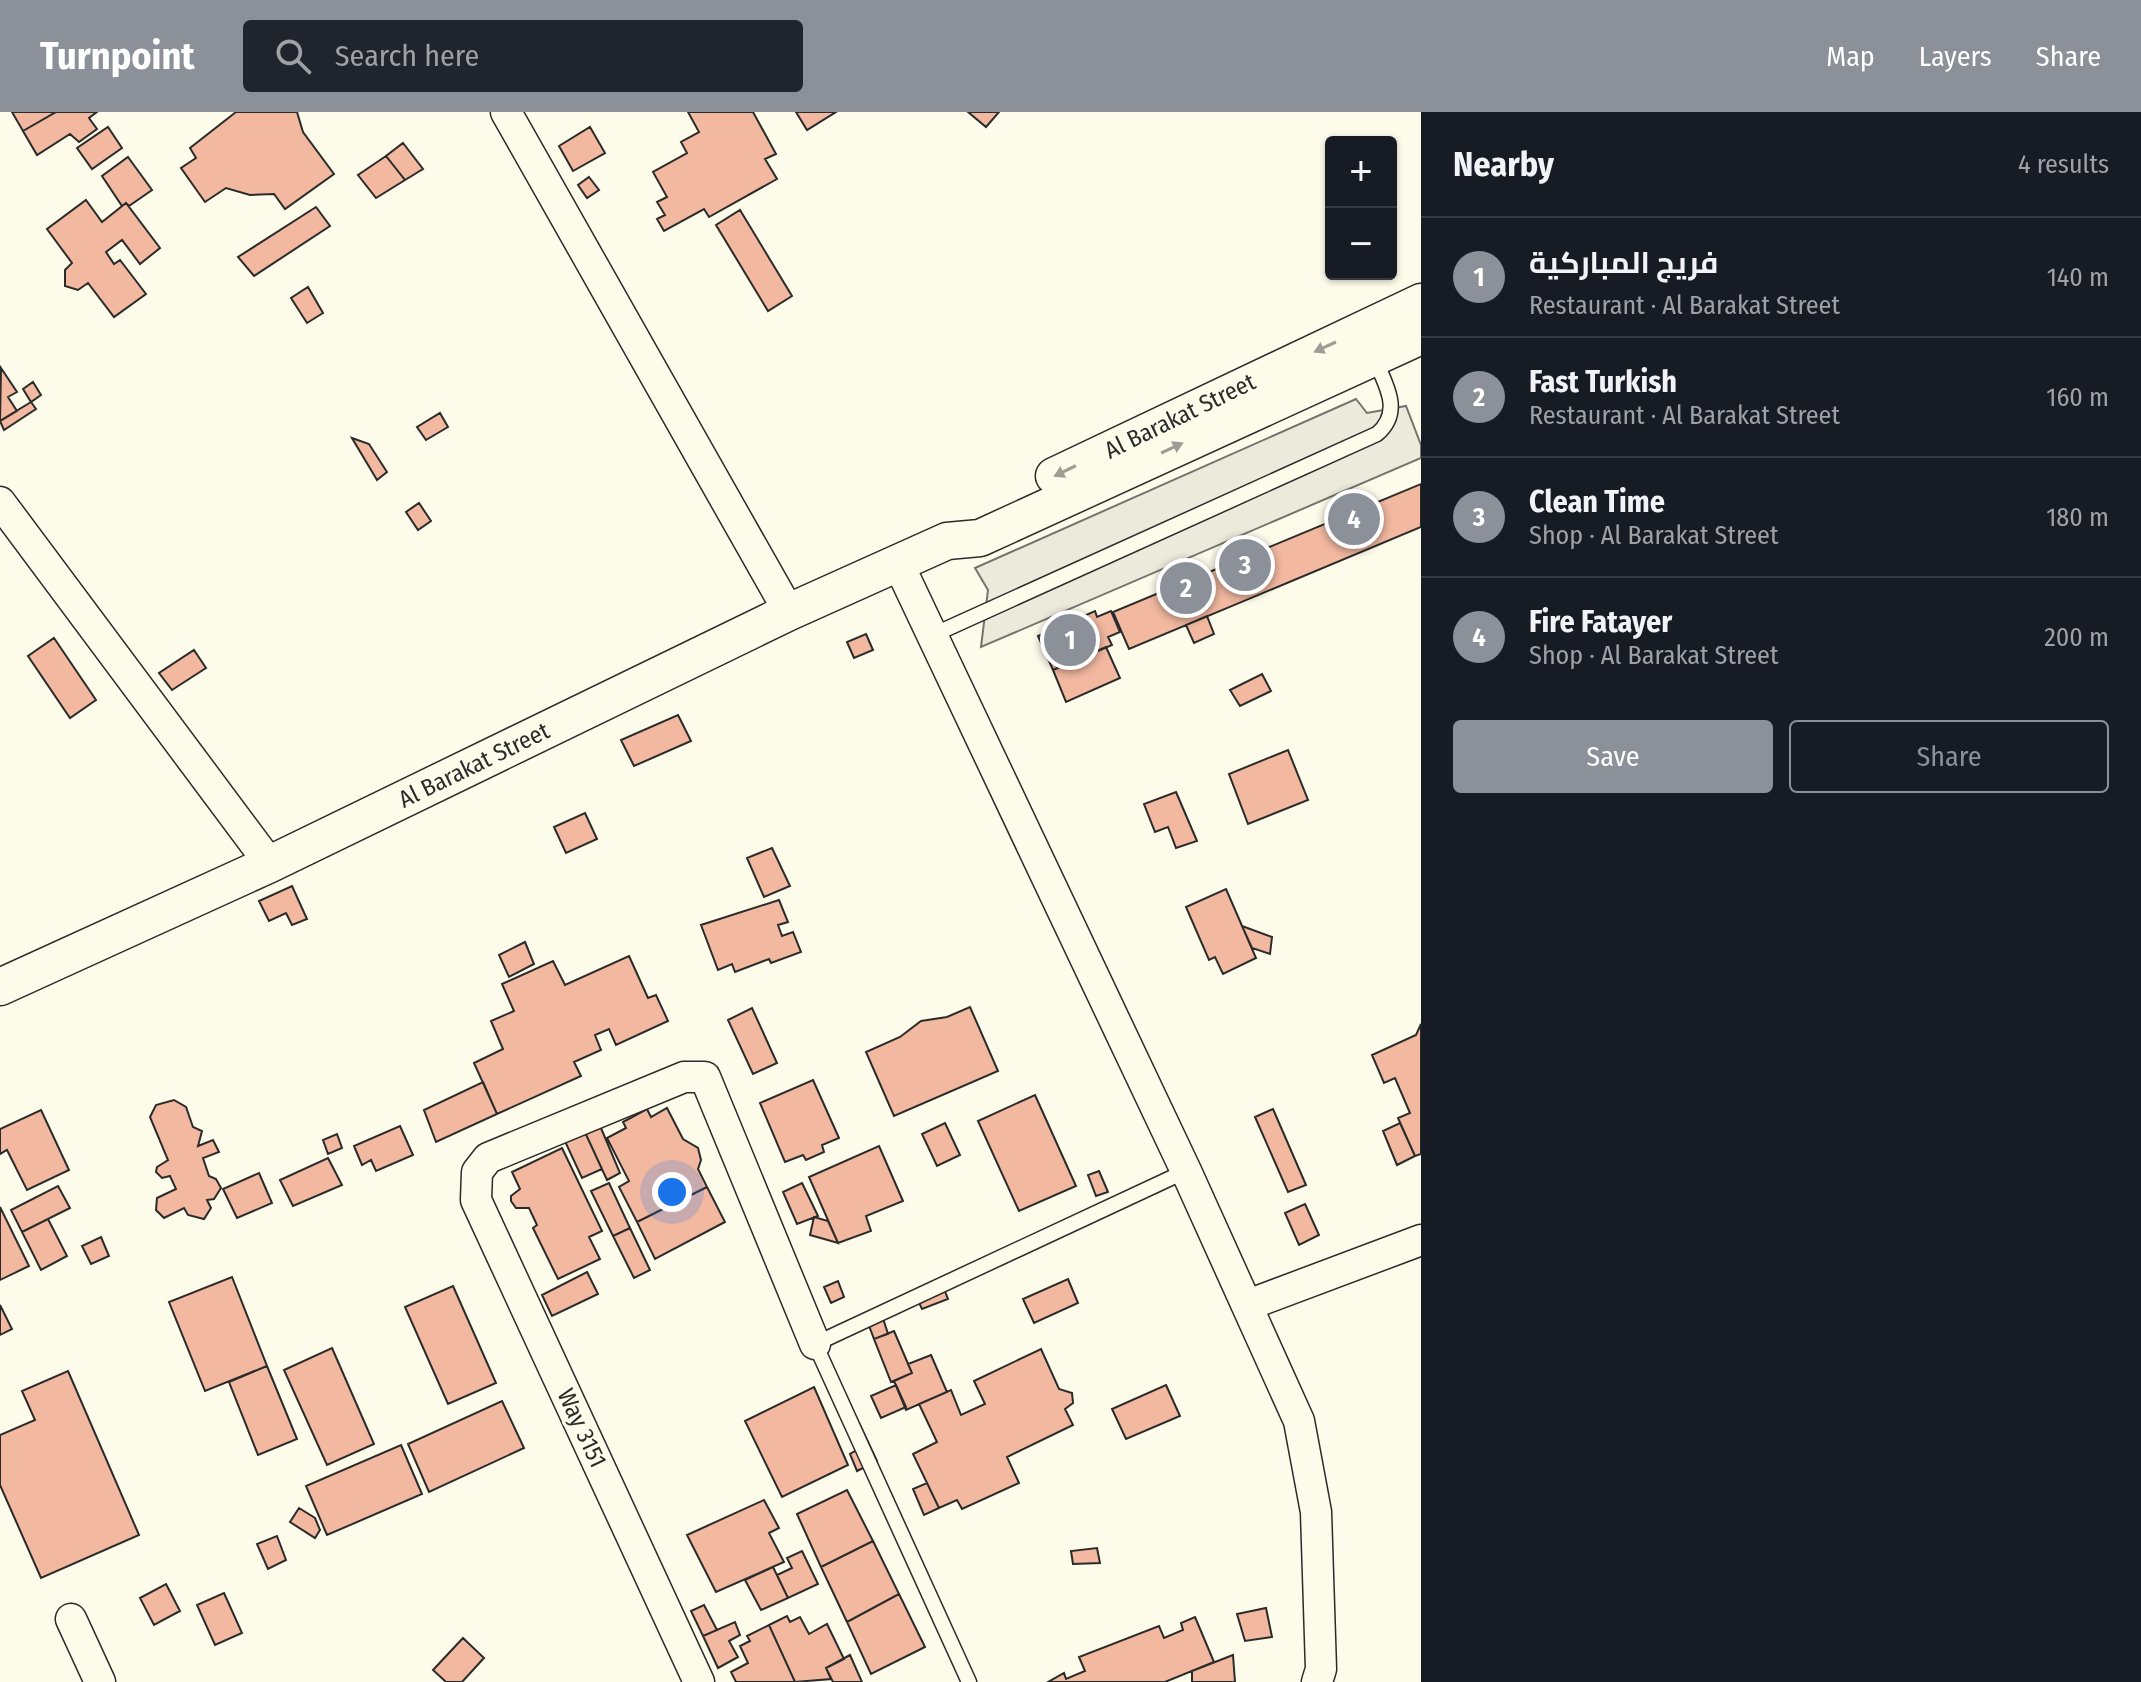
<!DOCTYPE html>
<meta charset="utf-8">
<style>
body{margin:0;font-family:"Fira Sans Condensed",Cairo,sans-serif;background:#20242c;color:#f1f3f6}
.controls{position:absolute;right:24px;top:24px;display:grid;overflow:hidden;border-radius:8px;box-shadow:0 2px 6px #0004}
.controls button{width:72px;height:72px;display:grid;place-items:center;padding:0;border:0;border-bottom:2px solid #363941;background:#171b24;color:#f1f3f6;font:40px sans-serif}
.you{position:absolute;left:672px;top:1080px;width:28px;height:28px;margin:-20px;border:6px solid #fff;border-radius:50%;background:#1a73e8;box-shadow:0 0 0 12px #1a73e833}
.badge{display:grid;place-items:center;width:52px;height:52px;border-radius:50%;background:#8c9099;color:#fff;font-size:26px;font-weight:700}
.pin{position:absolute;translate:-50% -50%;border:4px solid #fff;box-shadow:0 2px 8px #0006}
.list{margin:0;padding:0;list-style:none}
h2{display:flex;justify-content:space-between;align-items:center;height:104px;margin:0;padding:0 32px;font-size:34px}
h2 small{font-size:26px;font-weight:400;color:#9ea1a6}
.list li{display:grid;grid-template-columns:52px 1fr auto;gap:24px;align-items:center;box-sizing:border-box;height:120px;padding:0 32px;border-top:2px solid #363941}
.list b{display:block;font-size:30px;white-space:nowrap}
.list p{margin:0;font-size:26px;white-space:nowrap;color:#9ea1a6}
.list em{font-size:26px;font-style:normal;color:#9ea1a6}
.actions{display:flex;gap:16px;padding:24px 32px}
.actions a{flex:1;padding:18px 0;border:2px solid #8c9099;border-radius:8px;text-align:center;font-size:28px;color:#8c9099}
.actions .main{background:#8c9099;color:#fff}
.icon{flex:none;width:44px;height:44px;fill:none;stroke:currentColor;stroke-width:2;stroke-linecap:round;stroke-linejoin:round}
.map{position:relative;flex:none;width:1421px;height:1570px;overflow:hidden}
header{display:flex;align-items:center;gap:48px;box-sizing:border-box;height:112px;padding:0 40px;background:#8c9099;color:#fff}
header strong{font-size:38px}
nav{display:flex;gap:44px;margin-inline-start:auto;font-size:28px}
.search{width:560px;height:72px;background:#20242c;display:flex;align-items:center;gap:20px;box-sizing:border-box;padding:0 28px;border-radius:8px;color:#9ea1a6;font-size:30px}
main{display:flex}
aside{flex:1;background:#171b24}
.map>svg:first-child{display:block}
</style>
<header>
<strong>Turnpoint</strong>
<div class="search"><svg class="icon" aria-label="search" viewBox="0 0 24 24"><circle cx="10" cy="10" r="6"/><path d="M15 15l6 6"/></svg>Search here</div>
<nav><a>Map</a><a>Layers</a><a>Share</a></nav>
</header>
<main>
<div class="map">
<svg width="1421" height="1570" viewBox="0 0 1421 1570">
<rect width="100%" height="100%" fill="#fdfbea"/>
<path fill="#eceadb" stroke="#74746e" stroke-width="2" d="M1356 287 1367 301 1406 294 1421 333V346L981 535 988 478 975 456Z"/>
<path fill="#f2b8a0" stroke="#2b2b2b" stroke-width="2" d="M12 0H56L23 19Z
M56 0H97L89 6 97 17 79 30 70 22 37 43 23 19Z
M236 0H297L303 20 334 62 285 97 274 82 250 83 226 76 205 90 181 56 196 46 190 36Z
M688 0H753L776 42 765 47 777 67 709 105 704 97 664 119 657 107 665 103 657 90 667 85 653 60 687 41 681 30 699 20Z
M796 0H836L807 18Z
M968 0H999L986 15Z
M108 15 122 36 92 57 77 36Z
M590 15 605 41 573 59 559 34Z
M403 31 423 57 405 68 386 44Z
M386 44 405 68 376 86 358 63Z
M128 45 152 78 129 94 126 91 122 94 102 64Z
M589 65 599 78 587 86 578 73Z
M86 88 102 110 126 91 160 136 140 152 122 128 106 140 114 152 120 148 146 182 114 205 88 171 78 178 65 174V158L72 151 47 117Z
M316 95 330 114 254 164 238 145Z
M740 98 792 184 768 199 716 113Z
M308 175 323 201 307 211 291 186Z
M1 256 17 280 8 285 17 299 0 309Z
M33 270 41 283 31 290 23 277Z
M31 290 36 297 4 318 0 309Z
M440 301 448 315 426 328 417 315Z
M352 326 369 332 387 360 377 368Z
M1421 372V415L1129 537 1113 500Z
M419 391 431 409 418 418 406 400Z
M1095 499 1097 505 1111 499 1120 520 1108 525 1112 533 1053 558 1038 524Z
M1207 504 1214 522 1194 531 1186 513Z
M866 522 873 538 854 546 847 530Z
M54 526 96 588 70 606 28 544Z
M1106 535 1120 566 1066 590 1053 558Z
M194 538 206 556 172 578 159 561Z
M1262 562 1271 579 1240 594 1230 578Z
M678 603 691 629 634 654 621 628Z
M1288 638 1308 688 1248 712 1229 662Z
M1176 680 1197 729 1176 736 1168 715 1155 720 1144 692Z
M585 701 597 727 566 741 554 715Z
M772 736 790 774 764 785 747 746Z
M292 774 307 807 292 813 286 801 269 809 259 789Z
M1226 777 1256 846 1223 862 1215 845 1209 848 1186 795Z
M779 788 788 810 778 813 782 824 793 820 801 840 771 851 769 847 735 860 732 852 718 858 701 813Z
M1242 814 1272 825 1270 842 1252 836Z
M525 830 534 852 509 865 499 843Z
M629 844 648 886 656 883 668 909 616 933 609 917 595 923 601 938 574 950 581 964 497 1002 474 951 503 937 491 909 514 899 502 872 553 849 565 873Z
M970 895 998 959 894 1004 866 940 900 925 921 909 947 905Z
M752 896 777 951 753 962 728 908Z
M1421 912V1042L1415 1044 1398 1006 1410 1001 1395 966 1384 971 1372 943 1416 923Z
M813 968 839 1026 822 1033 824 1040 806 1048 803 1043 785 1050 760 991Z
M483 970 497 1002 436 1030 424 998Z
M1035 983 1076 1074 1019 1099 978 1009Z
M174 988 186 995 193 1015 202 1019 198 1034 213 1028 219 1040 203 1046 209 1064 216 1067 221 1076 214 1087 207 1088 211 1096 204 1107 188 1103 184 1096 164 1106 156 1098 157 1086 176 1077 170 1064 162 1066 156 1060 157 1055 168 1048 150 1005 156 993Z
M667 996 683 1027 698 1036 701 1048 698 1057 707 1075 637 1110 619 1075 629 1069 607 1026 626 1016 623 1010 647 997 651 1005Z
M1273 997 1306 1073 1288 1080 1255 1005Z
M41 998 69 1058 27 1078 7 1038 0 1042V1017Z
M598 1009 620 1061 607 1068 583 1016Z
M945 1011 960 1043 937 1054 922 1022Z
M1400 1011 1415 1044 1397 1053 1383 1019Z
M400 1014 413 1043 376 1059 371 1048 362 1053 354 1034Z
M583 1016 602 1057 582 1066 563 1025Z
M337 1022 342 1036 328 1042 323 1028Z
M879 1034 903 1089 866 1104 871 1119 838 1131 809 1065Z
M562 1036 602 1119 589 1125 600 1147 558 1167 533 1116 537 1113 529 1096H516L511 1089V1084L520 1077 512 1060Z
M328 1046 342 1073 293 1094 280 1068Z
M1099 1059 1108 1080 1096 1084 1088 1063Z
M259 1061 272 1091 237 1106 223 1077Z
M609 1071 630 1116 613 1124 591 1079Z
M802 1071 818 1104 797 1112 783 1080Z
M58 1074 70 1096 22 1120 11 1098Z
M707 1075 725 1110 655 1147 637 1110Z
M1305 1092 1319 1123 1299 1133 1285 1101Z
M0 1095 29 1154 0 1168Z
M814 1105 828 1109 838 1131 810 1123Z
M48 1107 67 1144 41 1158 22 1120Z
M630 1116 650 1158 634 1166 613 1124Z
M101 1125 109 1144 91 1152 82 1134Z
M587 1160 598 1182 552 1204 542 1183Z
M232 1165 267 1254 205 1279 169 1190Z
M1068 1167 1078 1191 1034 1211 1023 1187Z
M838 1169 844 1185 831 1191 824 1175Z
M942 1172 948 1187 922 1197 915 1182Z
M453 1174 496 1271 448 1292 405 1195Z
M0 1193 12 1217 0 1223Z
M880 1197 888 1222 874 1227 865 1203Z
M894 1219 912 1261 891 1270 874 1227Z
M332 1236 374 1332 327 1353 284 1258Z
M1041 1237 1059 1277 1072 1281 1073 1291 1065 1297 1073 1313 1007 1345 1019 1371 962 1397 957 1388 939 1396 913 1342 937 1330 919 1292 951 1278 961 1303 985 1292 974 1269Z
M931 1243 947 1280 906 1298 894 1269 912 1261 908 1252Z
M267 1254 297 1327 258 1343 229 1270Z
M68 1259 139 1423 41 1466 0 1373V1323L35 1308 22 1279Z
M896 1273 906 1295 881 1306 871 1284Z
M1166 1273 1180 1304 1126 1327 1112 1297Z
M814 1275 848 1353 782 1385 745 1309Z
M502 1289 524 1336 429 1380 408 1332Z
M859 1311 877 1349 857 1359 850 1342 860 1336 851 1315Z
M401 1333 422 1382 327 1423 306 1374Z
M927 1371 939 1396 924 1403 913 1377Z
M847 1378 873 1429 821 1455 797 1402Z
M764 1388 779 1416 769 1421 784 1450 716 1480 687 1423Z
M299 1396 315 1406 320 1418 315 1426 290 1410Z
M277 1424 286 1448 268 1457 257 1432Z
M873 1429 899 1482 847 1510 821 1455Z
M1097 1436 1100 1451 1073 1452 1071 1439Z
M802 1439 818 1472 788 1486 777 1463 792 1456 787 1446Z
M773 1455 788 1486 761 1498 745 1468Z
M166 1472 180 1499 154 1513 140 1486Z
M224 1481 242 1521 215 1533 197 1493Z
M899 1482 925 1535 871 1562 847 1510Z
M704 1493 717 1518 703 1524 691 1499Z
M1266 1496 1272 1525 1245 1529 1237 1502Z
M787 1504 790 1510 800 1505 809 1522 827 1512 844 1547 826 1556 831 1567 795 1570 769 1513Z
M1195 1505 1214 1550 1165 1570H1048L1064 1561 1066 1567 1085 1559 1079 1545 1159 1514 1164 1526 1183 1518 1181 1511Z
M735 1510 740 1523 729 1529 738 1545 718 1556 703 1524Z
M769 1513 795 1570H736L731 1560 748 1551 740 1534 750 1529 747 1524Z
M463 1526 484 1546 462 1570H446L433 1558Z
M850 1543 862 1570H833L826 1556Z
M1233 1543 1235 1570H1192V1559Z"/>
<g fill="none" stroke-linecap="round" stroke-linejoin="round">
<g stroke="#2b2b2b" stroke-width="17">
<path id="service" d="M933 523 1377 322C1403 300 1386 273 1375 248
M969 1570 815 1232 1186 1059"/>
</g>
<g stroke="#2b2b2b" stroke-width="33">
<path id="minor" d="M506 0 789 500
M0 390 270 752
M898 451 1186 1059 1299 1309 1316 1400 1321 1557 1317 1570
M1248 1193 1421 1128
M71 1507 100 1570
M699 1570 476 1088 477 1060 488 1046 684 965H705L815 1232"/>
</g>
<g stroke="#2b2b2b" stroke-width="39">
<path id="tertiary" d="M1054 364 1421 190
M0 875 270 752 789 500 947 429 980 426 1421 224"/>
</g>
<use href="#service" stroke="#fdfbea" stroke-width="14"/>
<use href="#minor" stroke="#fdfbea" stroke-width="30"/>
<use href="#tertiary" stroke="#fdfbea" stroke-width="36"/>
</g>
<defs><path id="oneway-solid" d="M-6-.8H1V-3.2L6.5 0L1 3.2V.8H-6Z" transform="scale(2)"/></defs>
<g fill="#9e9d94">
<use href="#oneway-solid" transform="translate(1325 235) rotate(155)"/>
<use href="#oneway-solid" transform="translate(1172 336) rotate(-25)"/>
<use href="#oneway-solid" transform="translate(1065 359) rotate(154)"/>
</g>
<g text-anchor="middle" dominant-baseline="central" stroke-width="6" stroke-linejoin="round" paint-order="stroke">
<g font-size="24" fill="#2b2b2b" stroke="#fdfbea">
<text transform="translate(1180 304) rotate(-26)">Al Barakat Street</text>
<text transform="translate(474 653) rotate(-26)">Al Barakat Street</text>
<text transform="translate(582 1316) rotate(65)">Way 3151</text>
</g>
</g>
</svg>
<div class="controls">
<button>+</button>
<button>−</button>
</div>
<div class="you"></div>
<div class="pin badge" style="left:1070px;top:528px">1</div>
<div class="pin badge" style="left:1186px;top:476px">2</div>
<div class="pin badge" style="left:1245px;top:453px">3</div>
<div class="pin badge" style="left:1354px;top:407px">4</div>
</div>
<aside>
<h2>Nearby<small>4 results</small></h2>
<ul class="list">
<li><span class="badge">1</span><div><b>فريج المباركية</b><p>Restaurant · Al Barakat Street</p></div><em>140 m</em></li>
<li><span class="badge">2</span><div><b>Fast Turkish</b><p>Restaurant · Al Barakat Street</p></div><em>160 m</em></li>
<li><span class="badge">3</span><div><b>Clean Time</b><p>Shop · Al Barakat Street</p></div><em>180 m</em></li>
<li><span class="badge">4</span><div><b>Fire Fatayer</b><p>Shop · Al Barakat Street</p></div><em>200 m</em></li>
</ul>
<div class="actions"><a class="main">Save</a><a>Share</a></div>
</aside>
</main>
